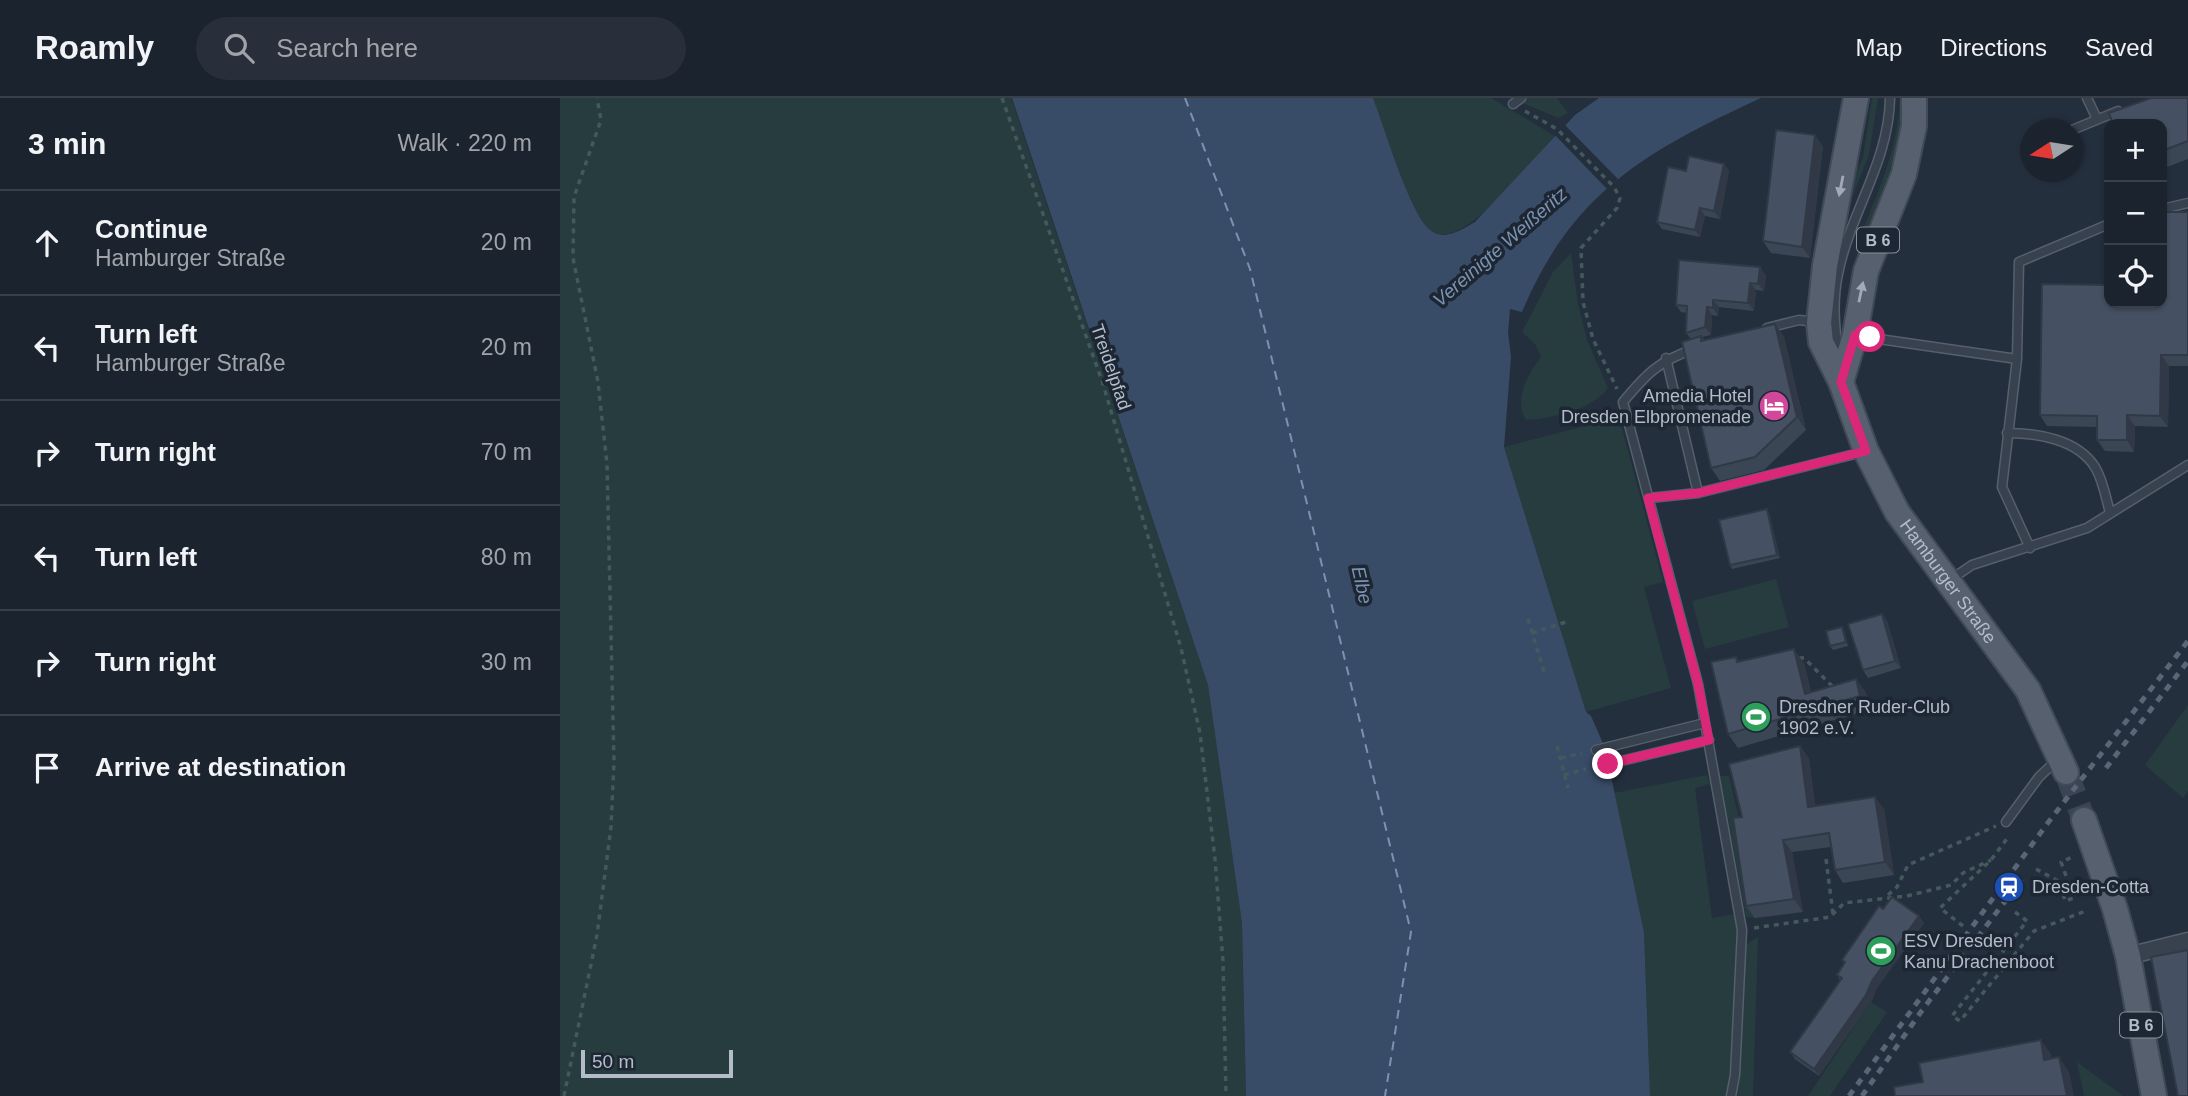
<!DOCTYPE html>
<meta charset="utf-8">
<style>
body{margin:0;font-family:Arial,sans-serif;background:#282f3a;color:#f1f3f6}
.controls{position:absolute;right:21px;top:21px;display:grid;overflow:hidden;border-radius:14px;box-shadow:0 2px 5px #0004}
.controls button{width:63px;height:63px;display:grid;place-items:center;padding:0;border:0;border-bottom:2px solid #39404a;background:#1b232e;color:#f1f3f6;font:35px sans-serif}
.compass{position:absolute;left:1460px;top:21px;width:63px;height:63px;border-radius:50%;background:#1b232e;box-shadow:0 2px 5px #0004;rotate:258deg}
.scale{position:absolute;left:21px;bottom:18px;width:152px;box-sizing:border-box;padding-left:7px;border:4px solid #b4bcc9;border-top:0;font-size:19px;line-height:24px;white-space:nowrap;color:#b4bcc9;-webkit-text-stroke:5px #1d2633;paint-order:stroke}
.stop{position:absolute;width:21px;height:21px;margin:-16px;border:5px solid #db2777;border-radius:50%;background:#fff}
.stop.end{background:#db2777;border-color:#fff;box-shadow:0 2px 7px #0008}
.list{margin:0;padding:0;list-style:none}
h2{display:flex;justify-content:space-between;align-items:center;height:91px;margin:0;padding:0 28px;font-size:30px}
h2 small{font-size:23px;font-weight:400;color:#a0a4aa}
.list li{display:grid;grid-template-columns:46px 1fr auto;gap:21px;align-items:center;box-sizing:border-box;height:105px;padding:0 28px;border-top:2px solid #39404a}
.list b{display:block;font-size:26px;white-space:nowrap}
.list p{margin:0;font-size:23px;white-space:nowrap;color:#a0a4aa}
.list em{font-size:23px;font-style:normal;color:#a0a4aa}
.icon{flex:none;width:38px;height:38px;fill:none;stroke:currentColor;stroke-width:2;stroke-linecap:round;stroke-linejoin:round}
.map{position:relative;flex:none;width:1628px;height:998px;overflow:hidden}
header{display:flex;align-items:center;gap:42px;box-sizing:border-box;height:98px;padding:0 35px;background:#1b232e;border-bottom:2px solid #39404a}
header strong{font-size:33px}
nav{display:flex;gap:38px;margin-inline-start:auto;font-size:24px}
.search{width:490px;height:63px;background:#282f3a;display:flex;align-items:center;gap:18px;box-sizing:border-box;padding:0 24px;border-radius:38px;color:#a0a4aa;font-size:26px}
main{display:flex}
aside{flex:1;background:#1b232e}
.map>svg:first-child{display:block}
</style>
<header>
<strong>Roamly</strong>
<div class="search"><svg class="icon" aria-label="search" viewBox="0 0 24 24"><circle cx="10" cy="10" r="6"/><path d="M15 15l6 6"/></svg>Search here</div>
<nav><a>Map</a><a>Directions</a><a>Saved</a></nav>
</header>
<main>
<aside>
<h2>3 min<small>Walk · 220 m</small></h2>
<ul class="list">
<li><svg class="icon" aria-label="ahead" viewBox="0 0 24 24"><path d="M12 20V5M6 11l6-6 6 6"/></svg><div><b>Continue</b><p>Hamburger Straße</p></div><em>20 m</em></li>
<li><svg class="icon" aria-label="left" viewBox="0 0 24 24"><path d="M17 20v-9H6M10 6l-5 5 5 5"/></svg><div><b>Turn left</b><p>Hamburger Straße</p></div><em>20 m</em></li>
<li><svg class="icon" aria-label="right" viewBox="0 0 24 24"><path d="M7 20v-9h11M14 6l5 5-5 5"/></svg><div><b>Turn right</b></div><em>70 m</em></li>
<li><svg class="icon" aria-label="left" viewBox="0 0 24 24"><path d="M17 20v-9H6M10 6l-5 5 5 5"/></svg><div><b>Turn left</b></div><em>80 m</em></li>
<li><svg class="icon" aria-label="right" viewBox="0 0 24 24"><path d="M7 20v-9h11M14 6l5 5-5 5"/></svg><div><b>Turn right</b></div><em>30 m</em></li>
<li><svg class="icon" aria-label="arrive" viewBox="0 0 24 24"><path d="M6 21V4h12l-3 4 3 4H6"/></svg><div><b>Arrive at destination</b></div></li>
</ul>
</aside>
<div class="map">
<svg width="1628" height="998" viewBox="0 0 1628 998">
<rect width="100%" height="100%" fill="#242f3e"/>
<path fill="#263c3f" d="M0 0H451L648 587 682 825 686 998H0Z
M813 0H931L995 38C976 59 901 157 870 133 852 119 823 26 813 0Z
M951 0H997L1008 15 998 20Z
M1312 0H1318L1309 57 1287 112 1281 109 1303 59Z
M1340 0H1344C1342 49 1325 89 1307 134L1303 131C1321 88 1338 48 1340 0Z
M1011 155 1018 206 1027 242 1048 290C1031 313 992 320 966 322 953 302 968 276 981 259L975 246 962 234 993 174Z
M1059 319 1103 484 1084 489 1111 590 1026 614 944 349Z
M1216 481 1229 529 1145 551 1132 503Z
M1628 607V693L1623 700 1585 667Z
M1147 677 1150 686 1135 690 1152 820 1174 816 1179 837 1187 846 1198 839 1193 998H1090L1084 834 1054 695Z
M1160 678H1169L1182 733 1195 820 1186 819Z
M1311 904 1327 914 1270 998H1248Z
M1517 964 1562 997V998H1524Z"/>
<path fill="#394c67" d="M452 0H813C824 28 850 116 870 132 884 144 903 131 915 124L1015 17 1039 0H1201C1088 52 1012 94 962 214L950 211 948 235 951 259 944 349 1026 614 1031 618 1045 650 1084 834 1090 998H686L682 825 648 587Z"/>
<path fill="#242f3e" d="M1003 25 1058 81 1048 92 993 35Z"/>
<g fill="none" stroke-linecap="round" stroke-linejoin="round">
<path stroke="#7c92b1" stroke-width="2" stroke-dasharray="9 7" stroke-linecap="butt" d="M625 0 690 171 851 834 825 998"/>
<path stroke="#3a4453" stroke-width="24" stroke-dasharray="24 12" stroke-linecap="butt" d="M1506 674 1524 722"/>
<g stroke="#565f6c" stroke-width="11">
<path id="service" d="M1527 0 1537 21
M953 6 961 0
M1512 32 1558 13
M1602 111 1628 105
M1207 230 1239 222 1256 224
M1298 238 1457 261 1442 389 1470 450
M1134 251C1099 263 1087 275 1063 304L1138 586 1182 832 1175 977 1171 998
M1278 257C1275 229 1272 204 1278 176 1290 115 1329 64 1330 0
M1106 260 1138 395 1303 354
M1457 261 1459 164 1549 126
M1447 335C1477 335 1517 341 1535 369 1543 382 1546 400 1550 415
M1089 400 1138 395
M1390 482 1412 467 1527 430 1628 367
M1036 652 1145 625
M1040 668 1149 642
M1446 724 1479 679 1498 661"/>
</g>
<g stroke="#565f6c" stroke-width="19">
<path id="minor" d="M1568 858 1628 843"/>
</g>
<g stroke="#414a57" stroke-width="28">
<g id="primary">
<path id="s1" d="M1296 0 1265 168 1259 225 1261 244 1281 284 1306 353 1337 414 1468 592 1506 674"/>
<path d="M1281 284 1295 237 1306 173 1344 76 1354 28V0"/>
<path d="M1524 722 1555 811 1568 858 1594 998"/>
</g>
</g>
<path stroke="#44595c" stroke-width="3.5" stroke-dasharray="5 5" stroke-linecap="butt" d="M442 0 543 286 621 550 640 635 655 761 663 863 666 998
M965 13 997 31 1054 89 1060 100 1057 110 1021 150 1023 204 1033 241 1057 291
M968 521 985 577
M972 535 1006 524
M1239 560H1244L1275 591
M997 648 1008 690
M1001 660 1022 655
M1004 677 1026 671
M1266 761 1273 816
M1476 771 1500 784 1505 803 1514 800 1501 764 1515 758
M1328 797 1337 789 1348 767 1436 728
M1455 814 1467 823 1392 918 1400 923 1474 833 1528 812
M1403 828 1380 810 1431 762 1449 738
M1194 830 1270 819 1284 805 1347 798 1391 787 1403 775 1431 762
M4 998 37 837 51 729 54 664 47 366 38 284 13 160 14 99 41 22 37 0"/>
<use href="#service" stroke="#38414e" stroke-width="8"/>
<use href="#minor" stroke="#38414e" stroke-width="16"/>
<use href="#primary" stroke="#56606e" stroke-width="24"/>
<path stroke="#5a6575" stroke-width="5" stroke-dasharray="7 7" stroke-linecap="butt" d="M1546 670 1628 563
M1289 998 1487 726 1628 543
M1302 998 1363 911 1462 781"/>
</g>
<path fill="#3b4654" d="M1628 0V61L1602 71V26Z
M1263 48 1250 160 1211 155 1203 143Z
M1164 66 1169 73 1160 121 1145 118 1140 139 1102 131 1097 124 1126 73Z
M1628 114V268H1609L1608 329 1575 328 1574 354 1545 353 1537 342V329L1487 328 1480 317 1602 205Z
M1206 177 1204 193 1196 192 1194 213 1159 209 1158 218 1152 217 1151 237 1142 239 1144 242 1215 226 1224 239 1246 332 1204 372 1160 383 1151 370 1131 241 1126 235 1127 215 1121 214 1116 207Z
M1209 415 1220 460 1172 471 1170 467Z
M1322 516 1327 523 1341 570 1308 580 1303 572Z
M1284 532 1288 548 1273 552 1270 548Z
M1176 559 1179 563 1244 565 1251 594 1296 581 1306 595 1309 612 1178 650 1168 636Z
M1240 648 1249 661 1255 708 1315 699 1324 711 1334 777 1283 785 1275 772 1271 749 1232 754 1243 814 1195 820 1186 808 1182 719Z
M1323 811 1359 818 1364 825 1317 890 1311 904 1259 978 1235 961 1230 954 1280 882 1277 877 1285 865 1282 862Z"/>
<path fill="#303945" d="M1255 37 1263 48 1250 160 1242 149Z
M1164 66 1169 73 1160 121 1154 113Z
M1140 110 1145 118 1140 139 1135 132Z
M1200 169 1206 177 1204 193 1198 186Z
M1190 185 1196 192 1194 213 1188 205Z
M1153 202 1159 209 1158 218 1153 210Z
M1147 209 1152 217 1151 237 1145 229Z
M1215 226 1224 239 1246 332 1237 319Z
M1601 257 1609 268 1608 329 1600 318Z
M1567 317 1575 328 1574 354 1567 342Z
M1207 411 1209 415 1220 460 1217 457Z
M1322 516 1327 523 1341 570 1335 563Z
M1282 529 1284 532 1288 548 1286 544Z
M1234 551 1244 565 1254 610 1245 596Z
M1296 581 1306 595 1309 612 1300 598Z
M1240 648 1249 661 1256 722 1248 709Z
M1315 699 1324 711 1334 777 1325 764Z
M1223 742 1232 754 1243 814 1234 801Z
M1359 818 1364 825 1317 890 1311 904 1259 978 1254 971 1312 883Z
M1481 942 1491 956 1495 976 1484 962Z
M1499 959 1509 974 1514 998H1507Z"/>
<path fill="#455162" stroke="#303945" stroke-width="2" d="M1591 0H1628V43L1602 53V26H1553L1549 15Z
M1216 32 1255 37 1242 149 1203 143Z
M1129 58 1164 66 1154 113 1140 110 1135 132 1097 124 1108 69 1126 73Z
M1602 114H1628V257H1601L1600 318 1567 317V342H1537V318L1480 317 1482 186 1549 187V205H1602Z
M1119 162 1200 169 1198 186 1190 185 1188 205 1153 202V210L1147 209 1145 229 1126 235 1127 208 1116 207Z
M1215 226 1237 319 1195 359 1151 370 1122 244 1141 238V243Z
M1207 411 1217 457 1170 467 1159 422Z
M1322 516 1335 563 1303 572 1288 526Z
M1282 529 1286 544 1270 548 1266 533Z
M1234 551 1245 596 1296 581 1300 598 1168 636 1151 564 1176 559 1177 564Z
M1240 648 1248 709 1315 699 1325 764 1275 772 1269 735 1223 742 1234 801 1186 808 1173 720 1182 719 1169 666Z
M1332 799 1359 818 1312 883 1306 897 1254 971 1230 954 1282 880 1277 877 1285 864 1282 862 1319 808 1323 811Z
M1628 852V998H1618L1591 859Z
M1481 942 1484 962 1499 959 1507 998H1335L1334 989 1363 984 1359 965Z"/>
<defs><path id="oneway-solid" d="M-6-.8H1V-3.2L6.5 0L1 3.2V.8H-6Z" transform="scale(1.75)"/></defs>
<g fill="#a1aab7">
<use href="#oneway-solid" transform="translate(1281 88) rotate(101)"/>
<use href="#oneway-solid" transform="translate(1301 194) rotate(-78)"/>
</g>
<g fill="none" stroke-linecap="round" stroke-linejoin="round">
<path stroke="#db2777" stroke-width="9" d="M1048 666 1149 642 1138 586 1088 400 1138 395 1306 353 1281 284 1295 237 1310 239"/>
</g>
<defs>
<g id="hotel-disc" transform="scale(1.575)"><circle r="9.5" fill="#d1479c" stroke="#1d2633"/><path d="M-6-4.5h1.5V1H6V5H4.5V3h-9V5H-6ZM-4 0a1.8 1.8 0 1 1 3.6 0ZM.5 0V-2.5h3Q6-2.5 6 0Z" fill="#fff"/></g>
<g id="stadium-disc" transform="scale(1.575)"><circle r="9.5" fill="#2e9e5b" stroke="#1d2633"/><path d="M0-5a6.5 5 0 1 0 0 10a6.5 5 0 1 0 0-10ZM-3.5-1.8h7v3.6h-7Z" fill="#fff"/></g>
<g id="station-disc" transform="scale(1.575)"><circle r="9.5" fill="#1a4fb4" stroke="#1d2633"/><path d="M-3-6H3Q5-6 5-4V2Q5 4 3 4L4.5 6H3L1.5 4h-3L-3 6H-4.5L-3 4Q-5 4-5 2V-4Q-5-6-3-6ZM-3.5-4v3h7v-3ZM-3.5 1v1.5H-2V1ZM2 1v1.5H3.5V1Z" fill="#fff"/></g>
</defs>
<g fill-rule="evenodd">
<use href="#hotel-disc" x="1214" y="308"/>
<use href="#stadium-disc" x="1196" y="619"/>
<use href="#station-disc" x="1449" y="789"/>
<use href="#stadium-disc" x="1321" y="853"/>
</g>
<g text-anchor="middle" dominant-baseline="central" stroke-width="7" stroke-linejoin="round" paint-order="stroke">
<g fill="#1d2633" stroke="#878f9c" stroke-width="2">
<rect x="1297" y="129.5" width="42" height="25" rx="5"/>
<rect x="1560" y="914.5" width="42" height="25" rx="5"/>
</g>
<g font-size="16" font-weight="bold" fill="#b4bcc9">
<text x="1318" y="142">B 6</text>
<text x="1581" y="927">B 6</text>
</g>
<g font-size="18" fill="#b4bcc9" stroke="#1d2633">
<text transform="translate(551 269) rotate(71)">Treidelpfad</text>
<text stroke="none"><textPath href="#s1" startOffset="520">Hamburger Straße</textPath></text>
</g>
<g font-size="18" fill="#b4bcc9" stroke="#1d2633" text-anchor="start">
<text x="1191" y="298" text-anchor="end">Amedia Hotel<tspan x="1191" dy="21">Dresden Elbpromenade</tspan></text>
<text x="1219" y="609">Dresdner Ruder-Club<tspan x="1219" dy="21">1902 e.V.</tspan></text>
<text x="1472" y="789">Dresden-Cotta</text>
<text x="1344" y="843">ESV Dresden<tspan x="1344" dy="21">Kanu Drachenboot</tspan></text>
</g>
<g font-size="19" font-style="italic" fill="#7c92b1" stroke="#1d2633">
<text transform="translate(940 149) rotate(-41)">Vereinigte Weißeritz</text>
<text transform="translate(802 487) rotate(77)">Elbe</text>
</g>
</g>
</svg>
<div class="controls">
<button>+</button>
<button>−</button>
<button><svg class="icon" aria-label="locate" viewBox="0 0 24 24"><circle cx="12" cy="12" r="6"/><path d="M12 2v4M12 18v4M2 12h4M18 12h4"/></svg></button>
</div>
<svg class="compass" viewBox="-18 -18 36 36"><path d="M0-13l5 13h-10z" fill="#e53935"/><path d="M0 13l5-13h-10z" fill="#a0a4aa"/></svg>
<div class="scale">50 m</div>
<div class="stop" style="left:1310px;top:239px"></div>
<div class="stop end" style="left:1048px;top:666px"></div>
</div>
</main>
